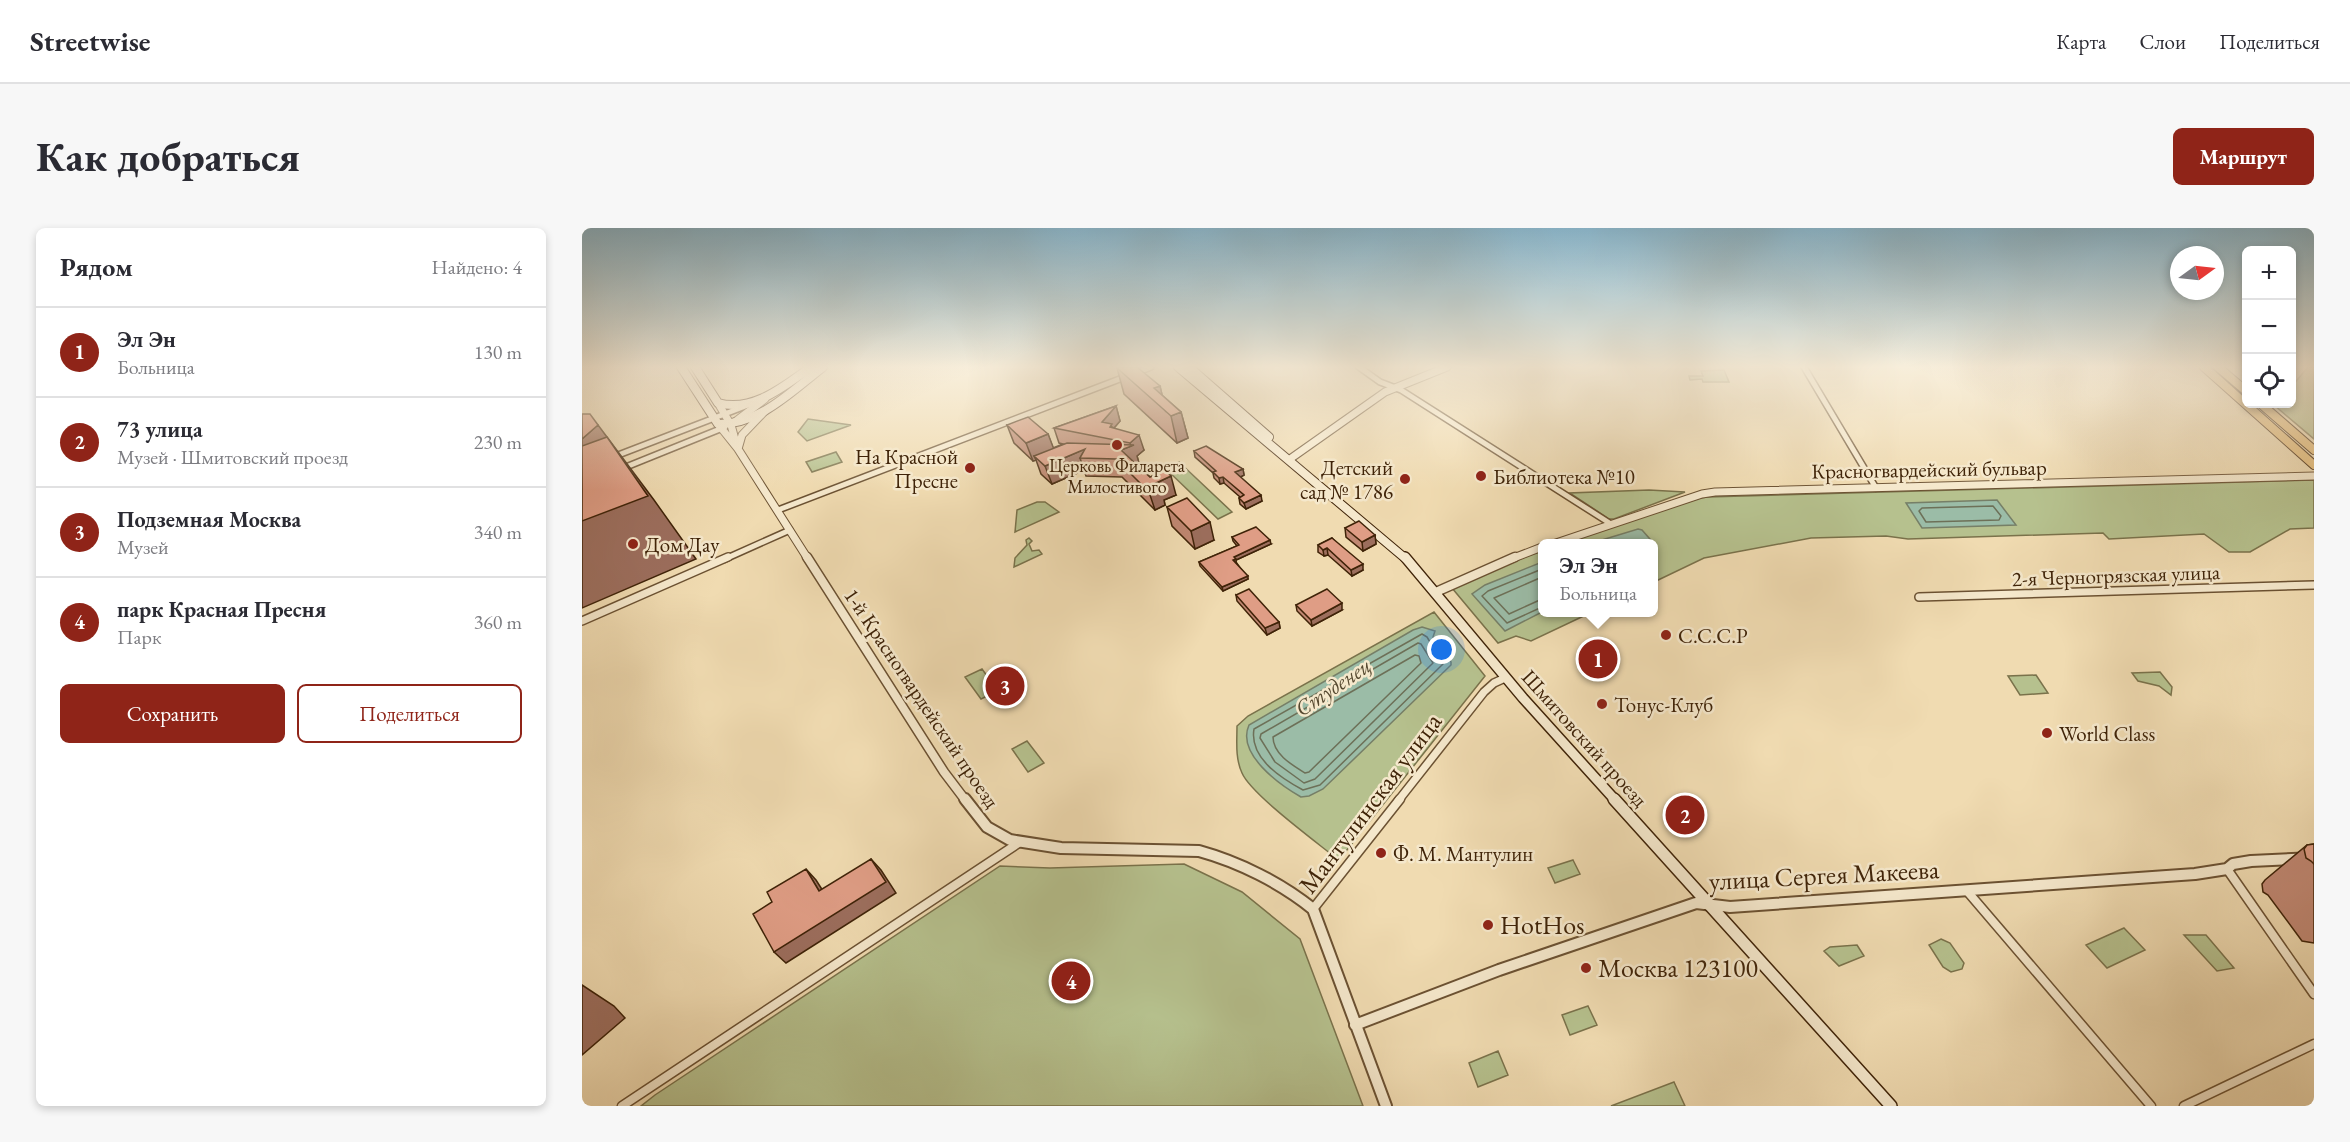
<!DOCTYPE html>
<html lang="ru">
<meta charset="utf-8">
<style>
body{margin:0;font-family:"EB Garamond",serif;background:#f7f7f7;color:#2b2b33}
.controls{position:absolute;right:18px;top:18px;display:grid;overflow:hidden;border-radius:9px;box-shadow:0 3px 9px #0003}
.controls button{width:54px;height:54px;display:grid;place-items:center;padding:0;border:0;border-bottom:2px solid #e1e1e2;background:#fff;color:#2b2b33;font:30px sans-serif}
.compass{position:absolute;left:1588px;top:18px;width:54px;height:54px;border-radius:50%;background:#fff;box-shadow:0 3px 9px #0003;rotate:75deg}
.you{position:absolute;left:860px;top:422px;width:21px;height:21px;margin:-15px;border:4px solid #fff;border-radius:50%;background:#1a73e8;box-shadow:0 0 0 9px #1a73e833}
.badge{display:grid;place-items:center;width:39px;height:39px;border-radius:50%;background:#8f2418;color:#fff;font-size:20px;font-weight:700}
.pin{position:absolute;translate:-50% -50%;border:3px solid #fff;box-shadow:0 2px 6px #0006}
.popup{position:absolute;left:956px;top:311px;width:120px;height:78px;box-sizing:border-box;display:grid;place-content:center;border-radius:9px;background:#fff;filter:drop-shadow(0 2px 4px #0005);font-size:20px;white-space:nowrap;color:#7c7c81}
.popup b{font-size:22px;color:#2b2b33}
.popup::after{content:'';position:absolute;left:50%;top:100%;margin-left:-12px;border:12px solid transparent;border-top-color:#fff}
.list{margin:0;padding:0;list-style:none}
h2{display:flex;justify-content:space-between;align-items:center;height:78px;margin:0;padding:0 24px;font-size:26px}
h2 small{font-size:20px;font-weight:400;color:#7c7c81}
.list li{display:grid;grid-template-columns:39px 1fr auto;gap:18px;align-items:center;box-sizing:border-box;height:90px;padding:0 24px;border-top:2px solid #e1e1e2}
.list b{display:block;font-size:22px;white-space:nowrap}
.list p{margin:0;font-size:20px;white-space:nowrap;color:#7c7c81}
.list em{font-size:20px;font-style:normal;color:#7c7c81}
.actions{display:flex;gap:12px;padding:18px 24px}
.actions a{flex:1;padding:14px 0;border:2px solid #8f2418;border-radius:9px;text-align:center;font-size:21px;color:#8f2418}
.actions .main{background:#8f2418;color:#fff}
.icon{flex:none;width:33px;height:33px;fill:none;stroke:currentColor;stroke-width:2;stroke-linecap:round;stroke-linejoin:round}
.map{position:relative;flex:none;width:1732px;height:878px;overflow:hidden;border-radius:9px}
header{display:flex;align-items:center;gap:36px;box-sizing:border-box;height:84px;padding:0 30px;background:#fff;border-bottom:2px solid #e1e1e2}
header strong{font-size:28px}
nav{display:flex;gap:33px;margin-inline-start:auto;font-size:21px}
.intro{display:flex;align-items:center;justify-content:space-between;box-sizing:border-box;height:144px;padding:0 36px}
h1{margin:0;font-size:42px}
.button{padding:15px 27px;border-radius:9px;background:#8f2418;color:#fff;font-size:21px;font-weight:700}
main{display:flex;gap:36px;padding:0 36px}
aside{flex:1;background:#fff;border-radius:9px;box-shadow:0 3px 9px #0003}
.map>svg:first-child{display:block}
</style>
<header>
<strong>Streetwise</strong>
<nav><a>Карта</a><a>Слои</a><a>Поделиться</a></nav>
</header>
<div class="intro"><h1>Как добраться</h1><a class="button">Маршрут</a></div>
<main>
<aside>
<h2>Рядом<small>Найдено: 4</small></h2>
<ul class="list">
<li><span class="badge">1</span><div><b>Эл Эн</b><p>Больница</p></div><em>130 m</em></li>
<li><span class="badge">2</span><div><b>73 улица</b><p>Музей · Шмитовский проезд</p></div><em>230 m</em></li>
<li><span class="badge">3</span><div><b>Подземная Москва</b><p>Музей</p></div><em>340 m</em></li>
<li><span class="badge">4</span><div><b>парк Красная Пресня</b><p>Парк</p></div><em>360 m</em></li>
</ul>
<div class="actions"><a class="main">Сохранить</a><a>Поделиться</a></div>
</aside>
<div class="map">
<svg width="1732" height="878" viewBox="0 0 1732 878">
<rect width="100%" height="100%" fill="#f0dbb1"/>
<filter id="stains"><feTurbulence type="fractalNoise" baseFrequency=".00333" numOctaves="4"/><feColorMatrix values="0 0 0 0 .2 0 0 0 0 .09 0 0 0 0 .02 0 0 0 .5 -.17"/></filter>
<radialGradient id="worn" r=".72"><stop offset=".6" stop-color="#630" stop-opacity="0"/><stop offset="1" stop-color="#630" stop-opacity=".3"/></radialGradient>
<path fill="#b6c18e" stroke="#7a724b" stroke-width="1.5" d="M1726 139H1732V211L1692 177 1710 176V158Z
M1142 142 1147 154H1121L1120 151 1108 152 1107 148H1121L1119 143Z
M226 191 269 197 225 213 216 204Z
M254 224 260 234 230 244 224 234Z
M597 234 650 284 636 291 583 240Z
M1732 252V300L1708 301 1668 324H1647L1622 306 1527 311 1521 305 1326 311 1304 308 1229 310 1122 330 1072 354V316H980L1112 271 1125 269Z
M1067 262 1103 264 1032 291H1027L988 265Z
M455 274H463L477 284 433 304 435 282Z
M447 310 450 313 447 316 450 323 457 322 460 326 432 339 433 330 445 317 444 312Z
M960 322V384L1008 385 949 413 934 408 916 415 870 360Z
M852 384 903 448 761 627 754 630C733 613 669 566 660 545 653 530 655 513 655 498L666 488Z
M400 441 416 463 399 471 383 449Z
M1578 444 1590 459 1589 467 1577 458 1556 453 1550 445Z
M1454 447 1466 465 1438 467 1426 448Z
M445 513 462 535 446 544 430 521Z
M991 632 998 646 973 655 966 640Z
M602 636 660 664 718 711 781 878H59L73 867 418 638 468 640Z
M1542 700 1563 722 1525 740 1504 717Z
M1602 707H1624L1652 740 1635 743Z
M1359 711 1368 715 1382 735 1380 741 1369 744 1361 739 1347 717Z
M1275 717 1282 728 1257 738 1242 723 1248 719Z
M1006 778 1015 797 988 807 980 787Z
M916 823 926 847 896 859 887 835Z
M1092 854 1103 878H1029Z"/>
<path fill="#9bbca7" stroke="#767f67" stroke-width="1.5" d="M1415 272 1434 297 1340 300 1324 275Z
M1056 301 1060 302 1074 318 1072 325V316L1010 315Z
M960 334V384L923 403 890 366 903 357Z
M840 399 853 403 851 409 869 434V437L741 561 727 568 719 569C698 557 654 526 667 497L831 402Z"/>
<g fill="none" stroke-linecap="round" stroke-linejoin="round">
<path stroke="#6d7058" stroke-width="1.5" d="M1411 278 1419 288 1417 292 1344 294 1337 283 1340 280Z
M960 341 906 363 900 368 925 395 960 379
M960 349 912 370 927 386 960 371
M840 406 845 409 861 436 738 557 721 562C699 550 667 530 672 501Z
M836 415 839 416 851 435 733 551 722 555 693 534 678 510 679 506Z
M833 427 837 428 839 435 727 544 723 545C710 537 691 526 691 509Z"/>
<g stroke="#6b5132" stroke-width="8">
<path id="minor-far2" d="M777 139 798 154 819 162 1029 296
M1222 139 1294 260
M31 229 166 177
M39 241 143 199
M196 282 569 139
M143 331 208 302"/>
</g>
<g stroke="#6b5132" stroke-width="10">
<path id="minor-far1" d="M1337 369 1732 357
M0 393 146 329
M816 573 902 464 912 455 923 450"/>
</g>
<g stroke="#6b5132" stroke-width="11">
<path id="minor" d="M1645 641 1732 766
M1385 663 1569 878
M731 681 818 571
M40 878 438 614
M1602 878 1732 816"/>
</g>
<g stroke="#6b5132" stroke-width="9">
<path id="tertiary-far2" d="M136 175 149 197 154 215
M136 196 156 221 226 331
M150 196 183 171
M156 221 160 207 183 183
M708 231 803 164 865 139
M971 316 1120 266 1133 264 1732 248
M929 331 960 319"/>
</g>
<g stroke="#6b5132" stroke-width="11">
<path id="tertiary-far1" d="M225 329 362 544 384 573
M854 364 933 329"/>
</g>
<g stroke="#6b5132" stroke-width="14">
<path id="tertiary" d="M383 571 405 599 428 612 479 620 617 623C657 634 699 655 731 681L804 878
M773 797 917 742 1114 675 1148 679 1613 646 1645 641 1651 636 1669 633 1732 630"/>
</g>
<g stroke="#3f2308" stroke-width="10">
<path id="secondary-far2" d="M99 139 136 196C177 197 210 163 241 139
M113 139 136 175C171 185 202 158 229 139
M596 139 824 331
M607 139 687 209"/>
</g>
<g stroke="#3f2308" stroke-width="12">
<path id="secondary-far1" d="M823 329 941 470 1034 573"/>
</g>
<g stroke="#3f2308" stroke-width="14">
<path id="secondary" d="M1032 571 1309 878"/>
</g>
<g stroke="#3f2308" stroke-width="10">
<path id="primary" d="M1622 139 1732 237
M1636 139 1664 163
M1679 176 1732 222"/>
</g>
<use href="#minor-far2" stroke="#f5e8cc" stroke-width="5"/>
<use href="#minor-far1" stroke="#f5e8cc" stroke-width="7"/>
<use href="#minor" stroke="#f5e8cc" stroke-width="8"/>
<use href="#tertiary-far2" stroke="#f5e8cc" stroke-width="7"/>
<use href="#tertiary-far1" stroke="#f5e8cc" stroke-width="8"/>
<use href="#tertiary" stroke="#f5e8cc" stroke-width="10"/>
<use href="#secondary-far2" stroke="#f5e8cc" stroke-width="8"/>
<use href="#secondary-far1" stroke="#f5e8cc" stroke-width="9"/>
<use href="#secondary" stroke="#f5e8cc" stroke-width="11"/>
<use href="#primary" stroke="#e8be78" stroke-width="8"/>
</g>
<path fill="#c08772" stroke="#3f2308" stroke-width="1.5" d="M535 140 578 158 580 167 599 184 606 210 595 215 542 166Z
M534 178 538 193 532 200 562 222 555 228 557 235 555 236 568 249 594 267 582 272 583 277 573 282 540 249 504 248 502 242 470 256 459 246 454 232 451 233 432 215 425 197 466 206 471 220 481 216 477 215 472 200Z
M612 223 661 241 662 247 658 249 680 273 664 281 658 276 657 270 658 269 642 255 638 256 632 250 631 245 613 229Z
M585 279 632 312 613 321 590 298Z
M763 300 793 307 794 316 781 323 764 309Z
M650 309 689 316 654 332V334L666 351 641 363 618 338 617 334 655 318 651 313Z
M750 310 781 342 770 348 746 327 742 328 736 324V317Z
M654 367 697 394 698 400 685 407 655 373Z
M714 377 760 382 730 398 715 383Z
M1732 616V715L1720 713 1686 667 1681 664 1680 656 1683 652 1725 617Z"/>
<path fill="#9c6e5d" stroke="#3f2308" stroke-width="1.5" d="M578 158 584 184 572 160Z
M534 178 538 193 532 200 520 194Z
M599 184 606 210 595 215 589 188Z
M16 197 72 272 114 331 0 380V211Z
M466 206 473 224 452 228 454 232 451 233 444 215Z
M557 207 562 222 555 228 557 235 545 240 539 222 549 218 548 215Z
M503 221 498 230 502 242 470 256 463 238Z
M661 241 662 247 655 251 653 244Z
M589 248 594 267 582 272 583 277 573 282 567 264 574 255Z
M641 249 642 255 638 256 637 250Z
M679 267 680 273 664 281 662 275Z
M628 294 632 312 613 321 609 303Z
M793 307 794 316 781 323 780 314Z
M688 312 689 316 654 332V334L652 335V329Z
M745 320 746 327 742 328 741 322Z
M781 336V342L770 348 769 342Z
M666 348V351L641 363 640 359Z
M760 375V382L730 398 729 392Z
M697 394 698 400 685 407 683 400Z
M289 631 299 642 314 665 204 735 192 724Z
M224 641 234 652 248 674 237 663Z
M0 757 32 778 43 790 0 827Z"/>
<path fill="#df9d85" stroke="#3f2308" stroke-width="1.5" d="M539 139H555L578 158 572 160 599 184 589 188 535 140Z
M534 178 520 194 530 196 528 199 557 207 548 215 472 200Z
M0 186H8L16 197 0 211Z
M446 189 466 206 444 215 425 197Z
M25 209 66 268 0 293V218Z
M485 215 552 217 539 222 568 249 583 242 589 248 574 255 578 259 567 264 534 231 498 230 503 221 463 238 452 228Z
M624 218 661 241 653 244 679 267 662 275 657 270 662 267 641 249 637 250 631 244 634 243 612 223Z
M605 270 628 294 609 303 585 279Z
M777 293 793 307 780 314 763 300Z
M674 299 688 312 652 329 654 331 651 332 666 348 640 359 617 334 657 317 650 309Z
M750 310 781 336 769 342 745 320 741 322 736 317Z
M667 361 697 394 683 400 654 367Z
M745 361 760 375 729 392 714 377Z
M1732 616V636L1729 633 1724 630 1722 621 1725 617Z
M289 631 304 654 192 724 171 686 190 674 185 664 224 641 237 663Z"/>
<linearGradient id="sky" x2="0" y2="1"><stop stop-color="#89b7ce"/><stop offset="0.53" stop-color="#f8efdc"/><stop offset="1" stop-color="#f8efdc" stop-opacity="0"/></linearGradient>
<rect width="1732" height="262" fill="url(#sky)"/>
<g fill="#8f2418" stroke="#f5e8cc" stroke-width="2">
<circle cx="535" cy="217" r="6"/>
<circle cx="388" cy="240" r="6"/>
<circle cx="899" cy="248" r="6"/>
<circle cx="823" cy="251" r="6"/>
<circle cx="51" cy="316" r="6"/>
<circle cx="1084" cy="407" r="6"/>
<circle cx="1020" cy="476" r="6"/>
<circle cx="1465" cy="505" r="6"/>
<circle cx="799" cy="625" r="6"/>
<circle cx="906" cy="697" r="6"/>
<circle cx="1004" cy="740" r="6"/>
</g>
<g text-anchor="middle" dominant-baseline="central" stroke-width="5" stroke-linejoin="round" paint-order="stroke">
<g font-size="18" fill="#3f2308" stroke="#f5e8cc">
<text x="535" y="237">Церковь Филарета<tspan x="535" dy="21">Милостивого</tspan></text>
</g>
<g font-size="21" fill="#3f2308" stroke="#f5e8cc" text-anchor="start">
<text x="376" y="228" text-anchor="end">На Красной<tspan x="376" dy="24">Пресне</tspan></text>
<text x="811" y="239" text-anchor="end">Детский<tspan x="811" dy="24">сад № 1786</tspan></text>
<text x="911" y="248">Библиотека №10</text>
<text x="63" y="316">Дом Дау</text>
<text x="1096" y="407">С.С.С.Р</text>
<text x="1032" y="476">Тонус-Клуб</text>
<text x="1477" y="505">World Class</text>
<text x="811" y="625">Ф. М. Мантулин</text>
</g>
<g font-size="21" fill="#3f2308" stroke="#f5e8cc">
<text transform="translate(1347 241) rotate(-1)">Красногвардейский бульвар</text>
<text transform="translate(1534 347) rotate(-2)">2-я Черногрязская улица</text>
<text transform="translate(340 470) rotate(56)">1-й Красногвардейский проезд</text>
<text transform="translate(1003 510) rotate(48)">Шмитовский проезд</text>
</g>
<g font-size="22" font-style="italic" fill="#564930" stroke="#f5e8cc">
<text transform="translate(751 459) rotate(-34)">Студенец</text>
</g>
<g font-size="26" fill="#3f2308" stroke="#f5e8cc">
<text transform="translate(788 575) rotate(-53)">Мантулинская улица</text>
<text transform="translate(1242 647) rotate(-3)">улица Сергея Макеева</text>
</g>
<g font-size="26" fill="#3f2308" stroke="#f5e8cc" text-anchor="start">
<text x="918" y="697">HotHos</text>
<text x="1016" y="740">Москва 123100</text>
</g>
</g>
<rect width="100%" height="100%" filter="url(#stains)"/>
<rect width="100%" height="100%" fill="url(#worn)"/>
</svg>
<div class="controls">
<button>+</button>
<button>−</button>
<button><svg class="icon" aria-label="locate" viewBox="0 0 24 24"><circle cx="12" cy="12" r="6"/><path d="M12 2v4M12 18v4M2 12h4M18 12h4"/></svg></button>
</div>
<svg class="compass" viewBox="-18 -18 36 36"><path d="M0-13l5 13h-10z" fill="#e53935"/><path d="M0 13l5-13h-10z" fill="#7c7c81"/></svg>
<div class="you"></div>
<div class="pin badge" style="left:1016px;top:431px">1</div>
<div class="popup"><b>Эл Эн</b>Больница</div>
<div class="pin badge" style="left:1103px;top:587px">2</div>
<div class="pin badge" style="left:423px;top:458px">3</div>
<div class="pin badge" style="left:489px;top:753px">4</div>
</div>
</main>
